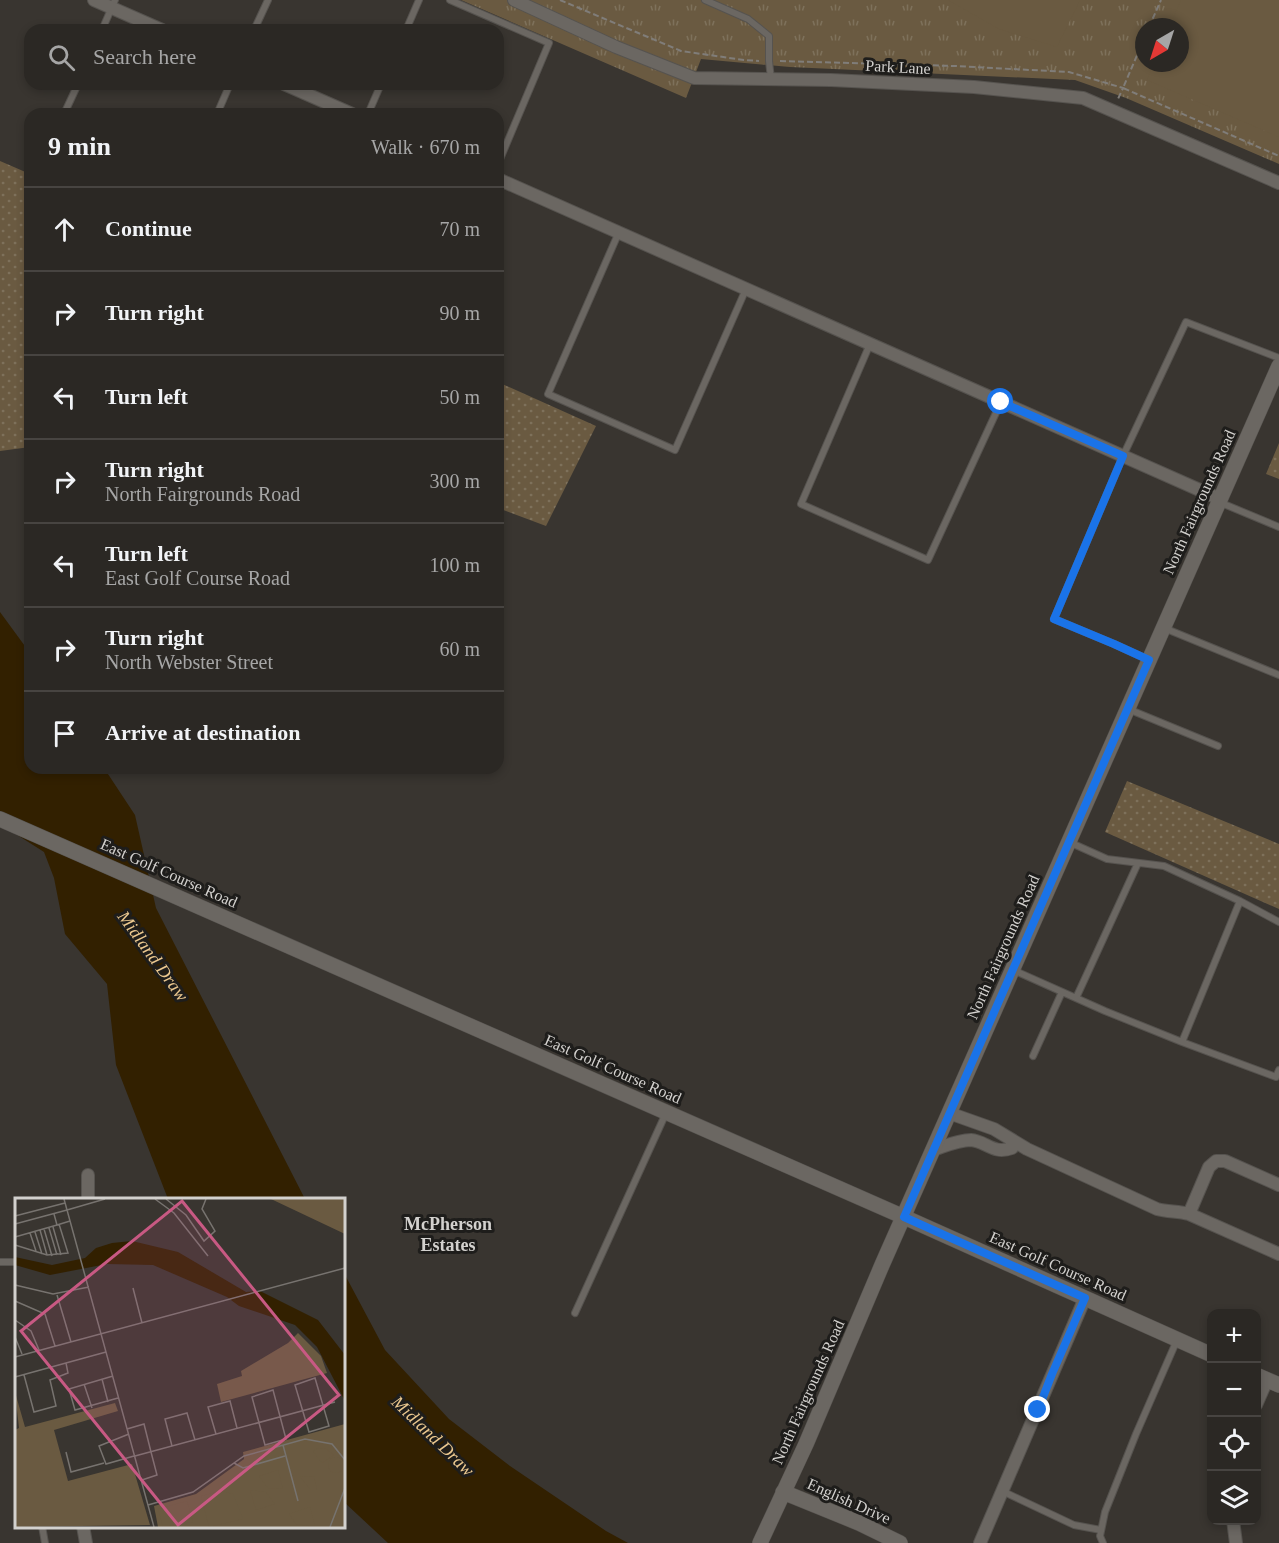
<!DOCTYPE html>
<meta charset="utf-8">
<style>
body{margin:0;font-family:"Times New Roman",serif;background:#33302c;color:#f1f3f6}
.controls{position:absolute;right:18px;bottom:18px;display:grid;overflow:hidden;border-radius:12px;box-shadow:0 3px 9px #0003}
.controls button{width:54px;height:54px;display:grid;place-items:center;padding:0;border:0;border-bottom:2px solid #474441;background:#2b2824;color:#f1f3f6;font:30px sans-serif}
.compass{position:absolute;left:1135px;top:18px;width:54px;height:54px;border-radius:50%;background:#2b2824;box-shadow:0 3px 9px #0003;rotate:219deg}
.stop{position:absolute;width:18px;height:18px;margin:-14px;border:4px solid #1a73e8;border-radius:50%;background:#fff}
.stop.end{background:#1a73e8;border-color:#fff;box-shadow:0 2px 6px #0008}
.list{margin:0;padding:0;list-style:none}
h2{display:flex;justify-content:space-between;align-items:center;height:78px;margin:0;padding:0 24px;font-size:26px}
h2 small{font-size:20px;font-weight:400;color:#a6a6a6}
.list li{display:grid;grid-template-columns:39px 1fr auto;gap:18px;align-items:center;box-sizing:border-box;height:84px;padding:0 24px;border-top:2px solid #474441}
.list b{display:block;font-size:22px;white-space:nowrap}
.list p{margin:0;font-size:20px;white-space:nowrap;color:#a6a6a6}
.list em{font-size:20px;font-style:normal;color:#a6a6a6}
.icon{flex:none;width:33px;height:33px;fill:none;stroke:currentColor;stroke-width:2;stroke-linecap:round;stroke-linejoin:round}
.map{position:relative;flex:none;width:1279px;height:1543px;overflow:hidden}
.search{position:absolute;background:#2b2824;box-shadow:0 3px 9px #0003;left:24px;top:24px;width:480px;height:66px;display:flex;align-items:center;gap:15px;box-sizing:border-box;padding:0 21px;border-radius:18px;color:#a6a6a6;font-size:22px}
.panel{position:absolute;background:#2b2824;box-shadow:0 3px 9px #0003;left:24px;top:108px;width:480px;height:666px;border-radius:18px}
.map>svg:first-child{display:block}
</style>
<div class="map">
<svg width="1279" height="1543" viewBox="0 0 1279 1543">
<defs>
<pattern id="grass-dots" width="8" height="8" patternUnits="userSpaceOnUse" patternTransform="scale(1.5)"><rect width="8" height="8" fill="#6a5a41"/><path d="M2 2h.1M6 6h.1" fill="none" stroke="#7e715b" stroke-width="1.8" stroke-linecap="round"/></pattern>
<pattern id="park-tufts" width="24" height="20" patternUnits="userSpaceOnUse" patternTransform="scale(1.5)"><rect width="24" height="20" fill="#6a5a41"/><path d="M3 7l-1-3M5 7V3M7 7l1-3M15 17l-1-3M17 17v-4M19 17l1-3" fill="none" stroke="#7e715b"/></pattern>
</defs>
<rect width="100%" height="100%" fill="#393530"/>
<path fill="url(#grass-dots)" d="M0 161 30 174V447L0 451Z
M498 382 596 426 546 526 498 508Z
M1279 443V479L1266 474Z
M1127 781 1279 844V909L1105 832Z"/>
<path fill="url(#park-tufts)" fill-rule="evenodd" d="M461 0H1279V164L1126 98 1075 80 790 67 701 59 686 98ZM1144 27H1180V63H1144Z"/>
<path fill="#6a5a41" d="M948 0H1080L1057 47 999 29Z
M1181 0H1279V137L1147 80 1154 63H1180V27H1169Z"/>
<path fill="#322000" d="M0 612 30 653V768H104L135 815 156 908 305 1199H168L116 1065 107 984 65 934 54 878 44 852 0 824Z
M344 1273 385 1350 449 1419 510 1466 606 1531 628 1543H388L344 1502Z"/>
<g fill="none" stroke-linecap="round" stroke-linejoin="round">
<g stroke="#56534f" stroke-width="8">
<path id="lane" d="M450 0 549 43 498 164
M705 0 748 19 769 36V61L771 79
M102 30 115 0
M254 30 268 0
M406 30 419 0
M64 114 78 84
M217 114 230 84
M368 114 381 84
M619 232 548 394 675 450 746 289
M870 344 801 504 928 560 1001 402
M1219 502 1279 527
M1164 628 1279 675
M1149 660 1114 644 1054 619 1123 456 1186 322 1279 358
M1128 709 1218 746
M1069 842 1107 859 1164 866 1240 901 1279 922
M1013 970 1105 1011 1182 1042 1276 1077 1279 1070
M1076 998 1138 863
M1182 1042 1240 901
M1033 1056 1062 992
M0 1262H16
M575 1313 666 1113
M1002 1491 1074 1525 1101 1530
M42 1526 45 1543
M1103 1543 1100 1536 1105 1512 1136 1434 1177 1340"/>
</g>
<g stroke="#56534f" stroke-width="14">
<path id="street" d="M94 0 162 30
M514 0 616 47 694 78 831 80 974 87 1083 98 1279 183
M284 84 352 114
M498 179 1220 499
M949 1113 994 1129 1027 1149 1157 1209C1168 1212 1178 1211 1189 1214L1279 1254
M933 1150C945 1146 958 1140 971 1140 986 1141 993 1155 1012 1148L1015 1142
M88 1175V1200
M1189 1214 1209 1167 1216 1161H1225L1279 1185
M1256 1405 1267 1380
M1233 1520 1236 1543
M83 1526 86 1543
M980 1543 1085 1298"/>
</g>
<g stroke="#56534f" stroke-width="16">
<path id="secondary" d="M0 819 904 1217 1212 1355
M1256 1375 1279 1385
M783 1492 859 1523 900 1543
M760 1543 806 1444 882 1265 1279 366"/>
</g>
<path stroke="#807d79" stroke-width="2" stroke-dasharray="6 3" stroke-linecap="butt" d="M560 0 681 51 744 60 759 61
M1149 27 1161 0
M1144 39 1123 88 1279 156
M780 61 955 66 1069 72 1123 88 1118 99"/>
<use href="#lane" stroke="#6b6762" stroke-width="6"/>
<use href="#street" stroke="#6b6762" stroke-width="12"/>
<use href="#secondary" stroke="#6b6762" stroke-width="15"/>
</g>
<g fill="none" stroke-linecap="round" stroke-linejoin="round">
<path stroke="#1a73e8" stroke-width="8" d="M1001 402 1123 456 1054 619 1114 644 1149 660 904 1217 1085 1298 1052 1374 1038 1410"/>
</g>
<g text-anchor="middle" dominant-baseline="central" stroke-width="6" stroke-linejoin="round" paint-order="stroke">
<g font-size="16" fill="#d3d1ce" stroke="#1e1d1b">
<text transform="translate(898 67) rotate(3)">Park Lane</text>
<text transform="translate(1199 502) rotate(-66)">North Fairgrounds Road</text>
<text transform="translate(169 873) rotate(24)">East Golf Course Road</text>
<text transform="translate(1003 947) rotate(-66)">North Fairgrounds Road</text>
<text transform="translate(613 1069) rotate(24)">East Golf Course Road</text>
<text transform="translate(1058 1266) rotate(24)">East Golf Course Road</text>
<text transform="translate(808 1392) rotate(-66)">North Fairgrounds Road</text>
<text transform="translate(849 1501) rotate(24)">English Drive</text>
</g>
<g font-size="18" font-style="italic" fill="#eac78e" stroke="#1e1d1b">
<text transform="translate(153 956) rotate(54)">Midland Draw</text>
<text transform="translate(433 1436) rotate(44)">Midland Draw</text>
</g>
<g font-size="18" font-weight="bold" fill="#d3d1ce" stroke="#1e1d1b">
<text x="448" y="1224">McPherson<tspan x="448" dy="21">Estates</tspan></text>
</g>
</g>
<g transform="translate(15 1198)">
<rect width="330" height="330" fill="#393530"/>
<path d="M256 1H330V36ZM283 135 306 158 312 175 206 204 202 186 227 178 226 173 273 145ZM0 194 10 229 100 205 103 213 39 232 53 283 117 266 135 327 0 329V232L4 230Z" fill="#6a5a41"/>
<path d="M330 226V329H143L139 308 181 296 229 261 228 254Z" fill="#6a5a41"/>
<path d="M303 250 311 251 319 257 307 265 298 253ZM313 267a8 8 0 1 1 16 0a8 8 0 1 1-16 0ZM263 272 268 291 253 290 244 278ZM299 278 302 292H296L285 279ZM235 292 251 294 260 306 241 312ZM206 293 218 296 228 321 194 329 186 298ZM172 303 178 324 148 329 143 311ZM295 309 300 329 281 326 274 316Z" fill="#6a5a41"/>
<path d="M117 43 163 54 231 94 245 93 303 122 330 157V203L302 149 280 127 224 108 212 99 138 67 92 66 35 77 0 67V59L37 67 70 60 81 50 97 45Z" fill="#322000"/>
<path fill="none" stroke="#77736f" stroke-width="1.5" d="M49 1 139 329M140 1 159 15 193 58M151 1 171 17 189 43 200 33 187 11 191 1M52 12 90 1M39 16 42 27 55 23M0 18 50 5M0 26 52 12M38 29 46 57M34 30 42 57M29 31 37 58M25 32 32 57M20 34 27 56M15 35 21 53M0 39 42 27M0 47 32 57 53 55 44 26M0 87 38 96 74 89M118 90 127 125M42 97 56 144M0 103 30 116 40 148M0 122 16 133 24 152M0 139 7 156M0 159 330 70M9 177 19 214 41 208 35 182 53 175 51 165M98 178 54 191 60 212 103 200M0 179 91 154M300 180 314 228 294 234 280 187ZM87 181 93 204M69 186 77 210M258 192 271 241 250 247 237 199ZM112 231 129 226 136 254 142 277 127 282M114 236 84 248 91 266 119 258M201 236 193 209 215 203 222 230M268 247 283 303M157 248 150 221 172 215 180 242M51 254 56 274 89 265M120 258 320 204M219 265 228 270 270 258M133 307 178 294 229 258 290 241 317 246 330 262M315 329 330 290"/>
<path fill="#c85983" fill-opacity="0.15" stroke="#c85983" stroke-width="3" d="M167 3 324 197 163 327 6 133Z"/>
<rect width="330" height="330" fill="none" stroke="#d3d1ce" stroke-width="3"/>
</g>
</svg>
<div class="controls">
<button>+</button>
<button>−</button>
<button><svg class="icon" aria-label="locate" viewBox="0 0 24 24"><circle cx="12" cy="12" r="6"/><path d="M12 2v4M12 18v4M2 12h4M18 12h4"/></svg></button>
<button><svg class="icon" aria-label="layers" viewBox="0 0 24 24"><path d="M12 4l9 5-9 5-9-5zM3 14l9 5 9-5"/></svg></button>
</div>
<svg class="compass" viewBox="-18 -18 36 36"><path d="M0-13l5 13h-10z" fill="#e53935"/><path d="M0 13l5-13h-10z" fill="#a6a6a6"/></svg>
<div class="stop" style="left:1001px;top:402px"></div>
<div class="stop end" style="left:1038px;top:1410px"></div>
<div class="search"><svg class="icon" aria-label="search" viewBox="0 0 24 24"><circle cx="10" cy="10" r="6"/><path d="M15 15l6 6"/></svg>Search here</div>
<section class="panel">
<h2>9 min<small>Walk · 670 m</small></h2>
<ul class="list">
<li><svg class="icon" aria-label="ahead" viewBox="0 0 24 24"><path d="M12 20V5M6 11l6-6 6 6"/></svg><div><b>Continue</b></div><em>70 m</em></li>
<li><svg class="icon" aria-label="right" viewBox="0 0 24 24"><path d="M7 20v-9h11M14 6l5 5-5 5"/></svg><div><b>Turn right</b></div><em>90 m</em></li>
<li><svg class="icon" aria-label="left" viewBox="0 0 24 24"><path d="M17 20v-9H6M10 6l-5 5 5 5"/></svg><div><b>Turn left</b></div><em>50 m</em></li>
<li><svg class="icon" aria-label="right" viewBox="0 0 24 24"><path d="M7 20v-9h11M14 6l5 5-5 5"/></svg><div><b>Turn right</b><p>North Fairgrounds Road</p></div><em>300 m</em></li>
<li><svg class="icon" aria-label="left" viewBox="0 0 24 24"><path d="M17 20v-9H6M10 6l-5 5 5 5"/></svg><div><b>Turn left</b><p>East Golf Course Road</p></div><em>100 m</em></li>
<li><svg class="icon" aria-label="right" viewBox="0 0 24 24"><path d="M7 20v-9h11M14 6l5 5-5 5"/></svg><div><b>Turn right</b><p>North Webster Street</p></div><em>60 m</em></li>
<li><svg class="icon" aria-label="arrive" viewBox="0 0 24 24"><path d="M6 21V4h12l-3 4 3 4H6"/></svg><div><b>Arrive at destination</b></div></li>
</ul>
</section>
</div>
